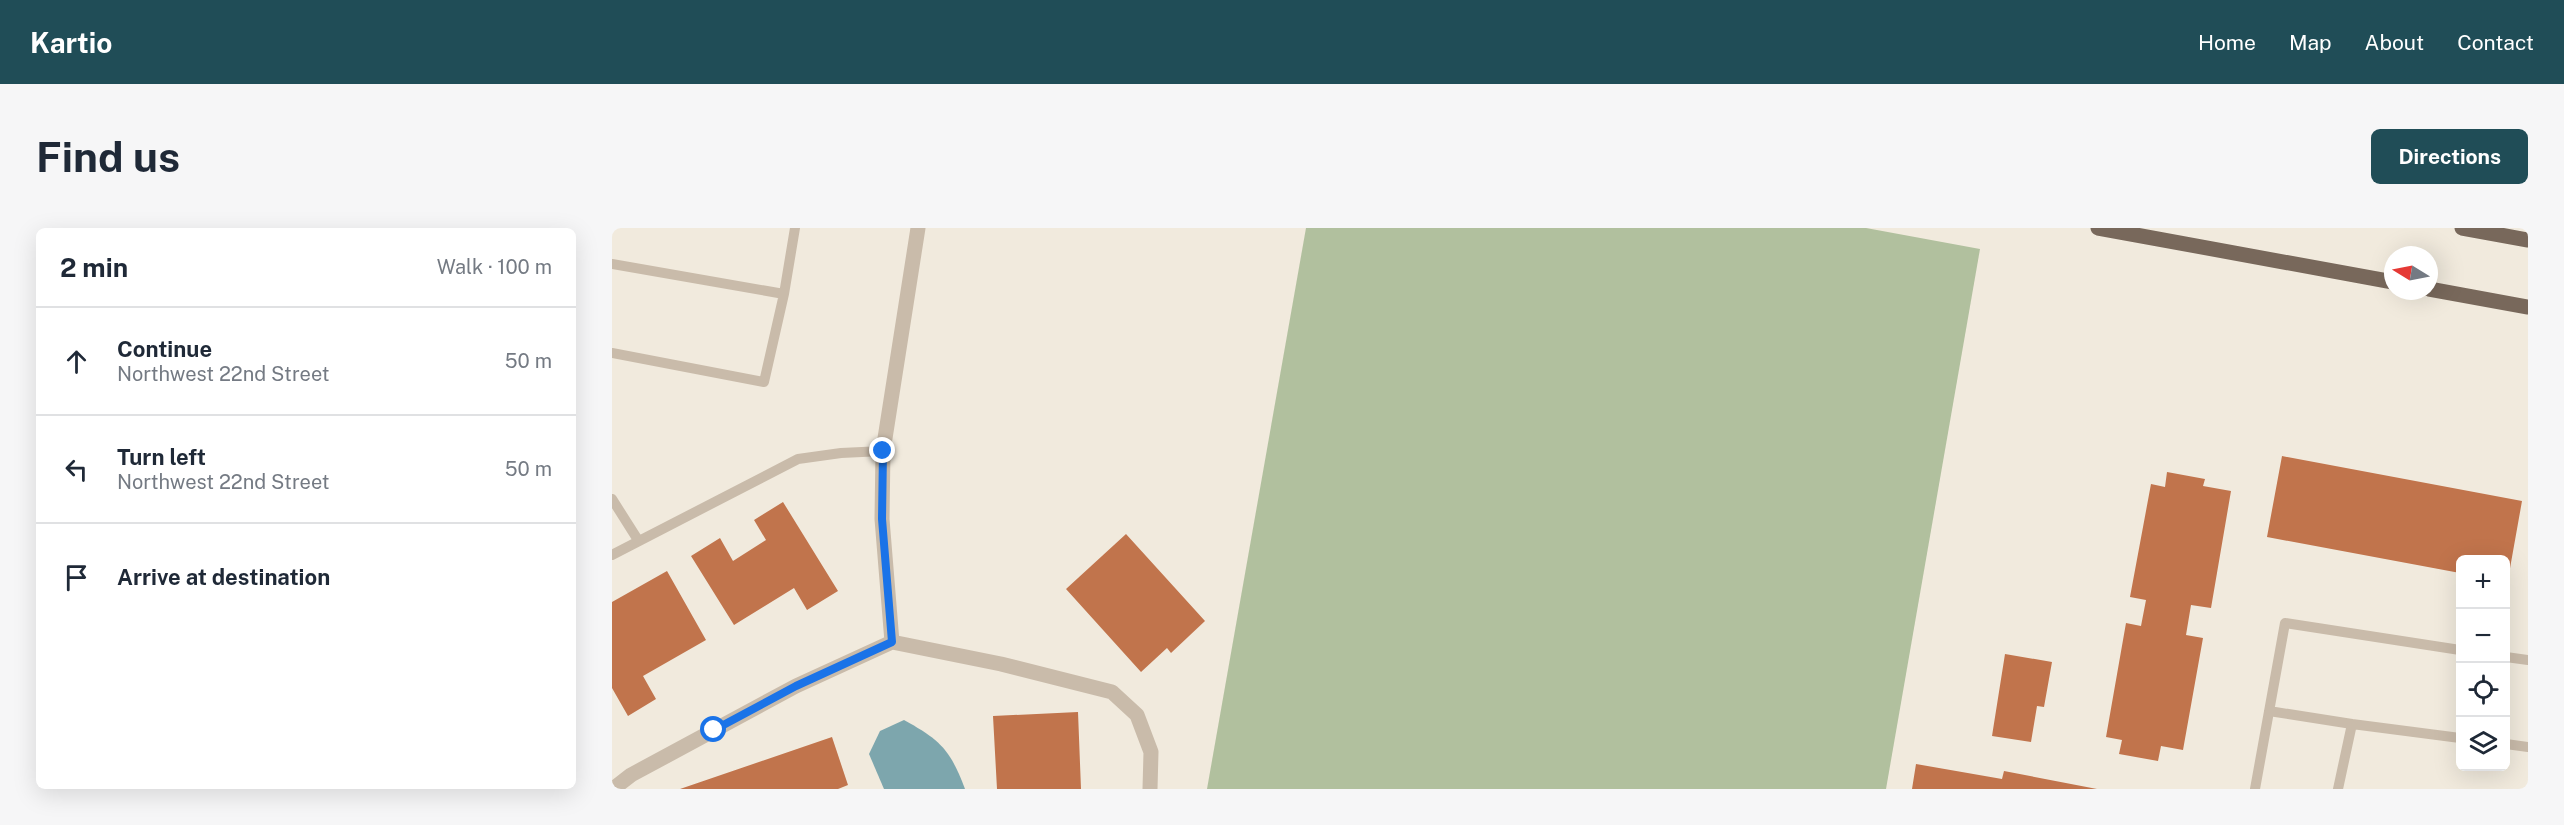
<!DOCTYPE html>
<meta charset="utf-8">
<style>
body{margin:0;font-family:"Public Sans",sans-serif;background:#f6f6f7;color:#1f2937}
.controls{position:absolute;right:18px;bottom:18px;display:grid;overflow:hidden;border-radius:9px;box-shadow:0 6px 24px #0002}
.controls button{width:54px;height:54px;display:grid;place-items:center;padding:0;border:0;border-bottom:2px solid #e0e1e3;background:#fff;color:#1f2937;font:30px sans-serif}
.compass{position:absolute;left:1772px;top:18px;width:54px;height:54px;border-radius:50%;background:#fff;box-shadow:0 6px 24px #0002;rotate:280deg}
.stop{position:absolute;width:18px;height:18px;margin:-14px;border:4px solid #1a73e8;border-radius:50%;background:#fff}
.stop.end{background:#1a73e8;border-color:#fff;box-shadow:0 2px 6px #0008}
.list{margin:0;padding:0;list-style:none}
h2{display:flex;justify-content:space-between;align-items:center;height:78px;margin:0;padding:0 24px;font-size:26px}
h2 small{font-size:20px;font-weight:400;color:#747a83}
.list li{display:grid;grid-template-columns:39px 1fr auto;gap:18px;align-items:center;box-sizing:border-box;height:108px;padding:0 24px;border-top:2px solid #e0e1e3}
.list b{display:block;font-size:22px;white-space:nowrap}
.list p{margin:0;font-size:20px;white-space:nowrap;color:#747a83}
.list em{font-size:20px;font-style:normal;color:#747a83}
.icon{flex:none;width:33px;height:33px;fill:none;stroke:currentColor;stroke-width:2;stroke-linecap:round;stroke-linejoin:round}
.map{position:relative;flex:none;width:1916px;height:561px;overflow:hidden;border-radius:9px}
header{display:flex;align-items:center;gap:36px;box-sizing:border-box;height:84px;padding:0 30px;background:#204d57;color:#fff}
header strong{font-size:28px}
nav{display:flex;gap:33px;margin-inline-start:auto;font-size:21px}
.intro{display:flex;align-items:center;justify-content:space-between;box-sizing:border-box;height:144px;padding:0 36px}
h1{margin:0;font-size:42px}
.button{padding:15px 27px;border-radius:9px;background:#204d57;color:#fff;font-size:21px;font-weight:700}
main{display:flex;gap:36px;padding:0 36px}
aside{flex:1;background:#fff;border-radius:9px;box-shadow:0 6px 24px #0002}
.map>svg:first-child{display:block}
</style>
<header>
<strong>Kartio</strong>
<nav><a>Home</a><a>Map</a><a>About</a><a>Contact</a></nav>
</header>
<div class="intro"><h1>Find us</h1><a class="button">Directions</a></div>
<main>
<aside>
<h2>2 min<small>Walk · 100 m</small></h2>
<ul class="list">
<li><svg class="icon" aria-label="ahead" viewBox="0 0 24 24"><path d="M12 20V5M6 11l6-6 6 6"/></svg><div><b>Continue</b><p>Northwest 22nd Street</p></div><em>50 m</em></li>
<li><svg class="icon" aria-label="left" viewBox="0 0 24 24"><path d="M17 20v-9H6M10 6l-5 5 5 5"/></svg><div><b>Turn left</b><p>Northwest 22nd Street</p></div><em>50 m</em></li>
<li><svg class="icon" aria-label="arrive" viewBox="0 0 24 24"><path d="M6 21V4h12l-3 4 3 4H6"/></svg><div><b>Arrive at destination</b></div></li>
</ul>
</aside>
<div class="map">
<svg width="1916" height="561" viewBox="0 0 1916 561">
<rect width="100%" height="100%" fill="#f1eadd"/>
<path fill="#b1c09e" d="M694 0H1254L1368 21 1274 561H595Z"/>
<path fill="#7da6ad" d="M292 492C328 512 338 521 353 561H272L257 526 268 503Z"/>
<path fill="#c1744c" d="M1670 228 1910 273 1895 357 1894 332H1848V345L1655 309Z
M1555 244 1593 251 1591 258 1619 263 1599 380 1579 377 1574 407 1591 410 1571 522 1549 518 1546 533 1507 526 1510 512 1494 509 1514 395 1529 398 1534 372 1518 369 1539 256 1553 259Z
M171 274 226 363 195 382 182 360 122 397 79 328 108 310 121 333 154 312 142 292Z
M514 306 593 393 559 425 555 420 529 444 454 361Z
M55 343 94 412 31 448 44 471 16 488 0 460V374Z
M1393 426 1440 434 1432 479 1425 478 1419 514 1380 508Z
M466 484 469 561H385L381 488Z
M220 509 236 557 226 561H68Z
M1304 536 1390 551 1392 543 1485 561H1300Z"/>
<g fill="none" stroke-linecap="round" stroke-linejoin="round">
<path stroke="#c9bbaa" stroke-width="10" d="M0 36 172 66
M0 125 152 154 172 66 183 0
M0 271 26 312
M0 327 186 231 229 225 271 223
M1894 429 1916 432
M1657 483 1740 496
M1894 516 1916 519
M1643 561 1673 395 1848 422
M1726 561 1740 496 1848 510"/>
<path stroke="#c9bbaa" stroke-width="15" d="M280 414 270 291 271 223 306 0
M1 561 19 547 184 458 280 414 389 436 500 464 525 487 539 524 538 561"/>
<path stroke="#78685b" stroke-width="15" d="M1486 0 1781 54
M1850 0 1916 12
M1817 61 1916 79"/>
</g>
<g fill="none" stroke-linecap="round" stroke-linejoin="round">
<path stroke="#1a73e8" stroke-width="8" d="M102 502 184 458 280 414 270 291 271 223"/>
</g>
</svg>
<div class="controls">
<button>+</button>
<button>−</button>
<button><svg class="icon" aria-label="locate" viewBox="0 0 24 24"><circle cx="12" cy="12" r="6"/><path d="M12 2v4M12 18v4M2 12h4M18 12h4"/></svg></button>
<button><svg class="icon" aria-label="layers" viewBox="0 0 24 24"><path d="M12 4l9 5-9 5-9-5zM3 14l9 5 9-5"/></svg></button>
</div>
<svg class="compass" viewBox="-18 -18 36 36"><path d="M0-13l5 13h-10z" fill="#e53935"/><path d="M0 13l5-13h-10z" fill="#747a83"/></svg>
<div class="stop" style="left:102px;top:502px"></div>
<div class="stop end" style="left:271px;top:223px"></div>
</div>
</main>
